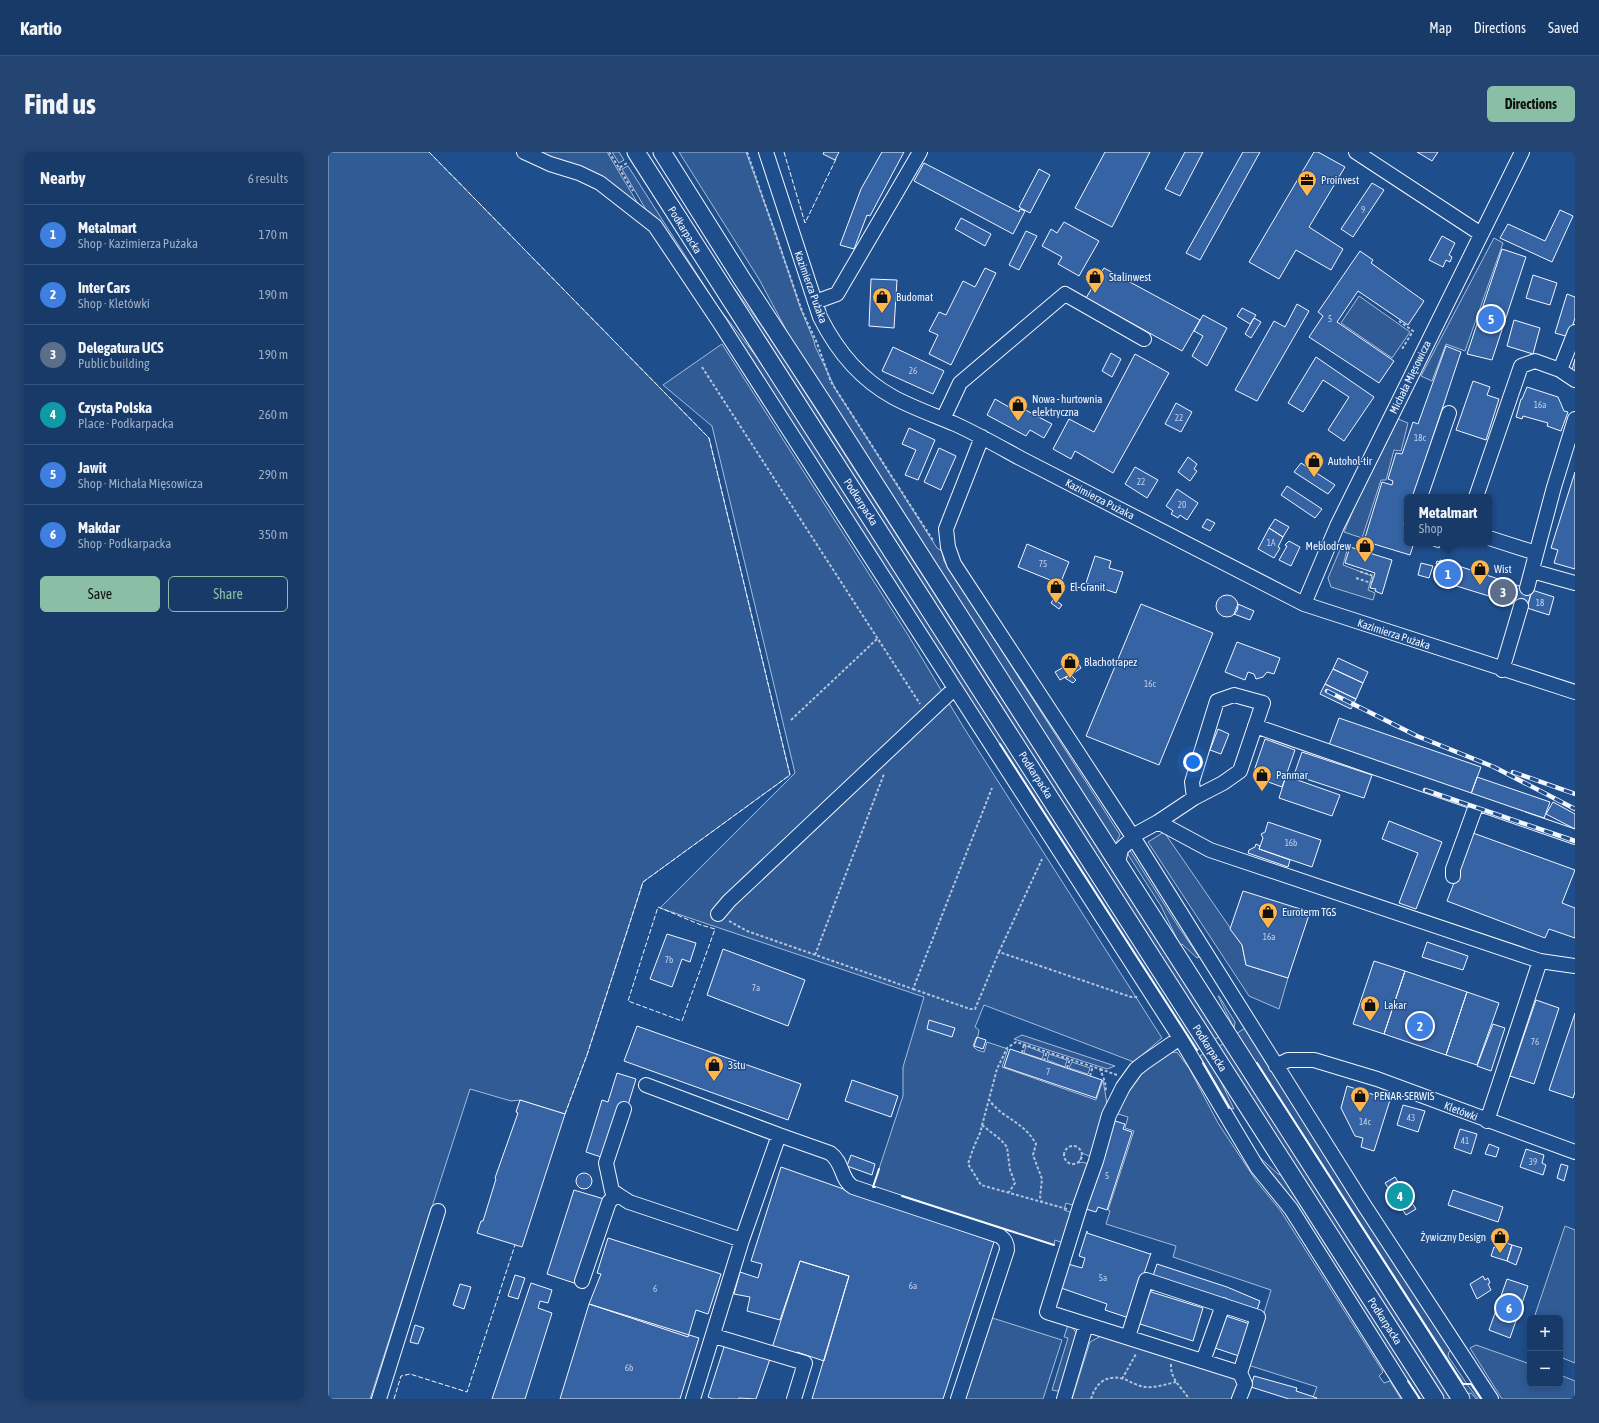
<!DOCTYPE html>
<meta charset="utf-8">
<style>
body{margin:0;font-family:"Asap Condensed",sans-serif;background:#244571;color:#f1f3f6}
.controls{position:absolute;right:12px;bottom:12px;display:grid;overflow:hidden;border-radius:6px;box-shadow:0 2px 10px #0003}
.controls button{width:36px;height:36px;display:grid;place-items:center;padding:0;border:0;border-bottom:1px solid #36547d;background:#173a69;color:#f1f3f6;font:20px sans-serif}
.you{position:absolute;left:865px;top:610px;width:14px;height:14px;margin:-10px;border:3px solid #fff;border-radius:50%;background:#1a73e8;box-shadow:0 0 0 6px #1a73e833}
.badge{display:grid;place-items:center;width:26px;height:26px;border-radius:50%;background:#8abfa5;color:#fff;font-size:13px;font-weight:700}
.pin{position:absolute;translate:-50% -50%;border:2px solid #fff;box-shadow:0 1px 4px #0006}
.popup{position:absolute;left:1076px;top:342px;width:88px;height:52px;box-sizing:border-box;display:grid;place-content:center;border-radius:6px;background:#173a69;filter:drop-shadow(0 1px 3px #0005);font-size:13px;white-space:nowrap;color:#9eadc0}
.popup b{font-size:15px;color:#f1f3f6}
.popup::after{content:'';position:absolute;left:50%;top:100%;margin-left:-8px;border:8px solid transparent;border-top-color:#173a69}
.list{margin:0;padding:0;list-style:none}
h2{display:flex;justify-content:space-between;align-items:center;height:52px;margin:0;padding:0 16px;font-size:17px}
h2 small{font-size:13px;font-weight:400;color:#9eadc0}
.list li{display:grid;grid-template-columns:26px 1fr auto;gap:12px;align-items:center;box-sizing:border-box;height:60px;padding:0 16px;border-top:1px solid #36547d}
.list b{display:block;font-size:15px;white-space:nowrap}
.list p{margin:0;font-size:13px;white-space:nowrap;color:#9eadc0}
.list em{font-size:13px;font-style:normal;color:#9eadc0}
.actions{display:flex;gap:8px;padding:12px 16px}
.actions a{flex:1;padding:9px 0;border:1px solid #8abfa5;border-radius:6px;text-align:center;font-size:14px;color:#8abfa5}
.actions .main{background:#8abfa5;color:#111}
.map{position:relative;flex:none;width:1247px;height:1247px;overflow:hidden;border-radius:6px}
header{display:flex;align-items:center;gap:24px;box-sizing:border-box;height:56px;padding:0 20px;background:#173a69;border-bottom:1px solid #36547d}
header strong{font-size:19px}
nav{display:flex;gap:22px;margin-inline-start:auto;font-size:14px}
.intro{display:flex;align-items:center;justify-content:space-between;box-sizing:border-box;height:96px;padding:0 24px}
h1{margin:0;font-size:28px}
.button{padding:10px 18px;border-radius:6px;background:#8abfa5;color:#111;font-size:14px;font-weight:700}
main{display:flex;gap:24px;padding:0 24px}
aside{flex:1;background:#173a69;border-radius:6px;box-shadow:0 2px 10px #0003}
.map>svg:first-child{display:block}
</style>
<header>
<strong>Kartio</strong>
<nav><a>Map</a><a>Directions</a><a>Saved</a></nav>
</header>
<div class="intro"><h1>Find us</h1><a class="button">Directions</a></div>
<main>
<aside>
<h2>Nearby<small>6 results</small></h2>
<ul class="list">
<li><span class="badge" style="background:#3f7fe0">1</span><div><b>Metalmart</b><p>Shop · Kazimierza Pużaka</p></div><em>170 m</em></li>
<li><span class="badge" style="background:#3f7fe0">2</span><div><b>Inter Cars</b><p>Shop · Kletówki</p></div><em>190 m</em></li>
<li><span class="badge" style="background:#5c6f8a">3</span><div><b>Delegatura UCS</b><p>Public building</p></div><em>190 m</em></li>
<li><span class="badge" style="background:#0f9aa8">4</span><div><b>Czysta Polska</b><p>Place · Podkarpacka</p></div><em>260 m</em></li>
<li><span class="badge" style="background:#3f7fe0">5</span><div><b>Jawit</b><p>Shop · Michała Mięsowicza</p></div><em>290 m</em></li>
<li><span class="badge" style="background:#3f7fe0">6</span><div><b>Makdar</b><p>Shop · Podkarpacka</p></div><em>350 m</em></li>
</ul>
<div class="actions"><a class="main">Save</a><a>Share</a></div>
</aside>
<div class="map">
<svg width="1247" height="1247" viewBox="0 0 1247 1247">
<rect width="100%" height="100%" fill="#1f4e8c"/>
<path fill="#305b95" stroke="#a8bbd7" d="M0 0H101L381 286 462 623 315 730 259 903 237 962 192 948 183 949 142 937 42 1247H0Z
M208 0H279L312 55Z
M284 0H291L296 8 291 11Z
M351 0H418L449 85 472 155 486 189 487 194 508 238 609 396 614 399 616 409 792 683 787 693 463 187 431 127Z
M300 14 390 155 434 212 872 896 867 900 320 61 294 17Z
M1166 86 1175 91 1137 199 1118 192 1104 229 1093 224Z
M406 136 457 206V208L478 242 891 885 886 888 403 137Z
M1031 144 1082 180 1064 206 1013 171Z
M394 192 580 483 636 576 834 886 806 910 656 853 647 875 651 878 650 884 648 886 645 894 649 898 656 900 659 890 680 897 674 915 768 948 775 928 779 952 763 1005 754 1001 751 1011 754 1010 761 1012 758 1022 755 1024 757 1025 747 1054 738 1051 736 1058 745 1061 735 1091 727 1088 726 1093 545 1035 575 944V915L596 845 332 756 467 621 384 274 335 233Z
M1070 267 1080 271 1073 299 1066 298 1058 328H1053L1034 386 1016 380 1029 349Z
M1014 393 1020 395 1015 413 1044 424 1040 438 1047 441 1045 448 1003 435 1000 426Z
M836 680 914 793 918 813 960 826 951 857 921 844 820 690Z
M801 697 850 774 871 805 869 806 854 792 852 793 833 754 801 704 800 701Z
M890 844H891L907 870 906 876Z
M917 876 980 977 1123 1198 1121 1200 1120 1204 1141 1235 1150 1247H1148L1143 1241 1139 1242 908 882Z
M694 883 787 914 779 917 686 887Z
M896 891 1124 1247H1116L1079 1189 890 895Z
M698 894 716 901 714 907 696 901Z
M849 900 861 916 890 971 929 1030 952 1058 1054 1218 1055 1220 1051 1224 1056 1231 1062 1229 1073 1247H988V1246L985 1245 989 1235 920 1213 943 1138 845 1105 848 1094 778 1072 782 1059 780 1058 806 979 797 976 800 965 790 962 796 944 812 921 841 901Z
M876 901 890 924 906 957 901 956 872 904Z
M721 902 739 908 737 915 719 908Z
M744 910 762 916 760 922 741 916Z
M928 1002 950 1022 953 1023 1097 1247H1090L1059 1198Z
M1237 1074 1247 1078V1211L1232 1205V1166H1206Z
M658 1164 734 1188 715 1247H630Z
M740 1173 744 1175 749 1182 734 1238 729 1239 724 1238 740 1186 736 1185Z
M773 1184 911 1228 904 1247H744L762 1190Z
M1148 1193 1202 1212V1232H1232V1223L1247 1229V1247H1174L1142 1196Z"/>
<path fill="#3563a3" stroke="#f2f6ff" d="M496 0H511L507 8 495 2Z
M554 0H576L542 64 539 63 526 97 512 93 533 37Z
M777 0H822L784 75 747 56Z
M857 0H875L852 44 837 37Z
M915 0H932L872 108 858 101Z
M986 0H990L1017 15 981 75 1015 97 1003 118 968 98 951 127 921 110Z
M1089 0H1110L1104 9Z
M596 11 691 60 692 57 697 59 685 82 586 29Z
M711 17 722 23 702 61 691 55Z
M1044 31 1056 38 1025 85 1013 77Z
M1232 58 1245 64 1224 110 1172 86 1180 72 1217 89Z
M633 66 663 82 657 94 627 77Z
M736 70 771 89 751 124 730 112 734 105 714 94 723 77 729 81Z
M698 79 709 84 691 118 681 113Z
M1114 84 1127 91 1121 103 1124 105 1122 110 1118 108 1115 115 1101 108Z
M1174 97 1198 105 1164 208 1139 202Z
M1032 99 1045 108 1043 111 1096 149 1080 173 1030 139 1009 170 1066 209 1051 231 981 185 995 164 990 160Z
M657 116 668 121 623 213 601 202 610 183 601 179 611 160 618 163 635 129 647 135Z
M776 116 872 168 854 199 758 146Z
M1205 123 1229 131 1222 153 1198 146Z
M543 127 569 128 566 176 541 174Z
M1239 142 1247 145V166L1241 185 1227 181Z
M969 152 981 159 929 249 907 238 946 169 957 175Z
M914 156 928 163 922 172 909 164Z
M875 163 899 176 879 214 864 204 875 184 866 179Z
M926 166 933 170 923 186 917 182Z
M1186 168 1212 176 1205 202 1179 194Z
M1118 194 1133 200 1085 345H1079V363L1076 372 1079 373V391H1086L1082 403 1036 389 1054 330 1064 333 1065 329 1060 327 1068 301 1074 302 1085 270 1090 272Z
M565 195 616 219 605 242 554 219Z
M783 201 793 207 784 225 774 219Z
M807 202 841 221 785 321 747 299 743 307 725 297 741 267 766 280Z
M988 205 1046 245 1016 289 1000 278 1021 245 995 228 975 260 960 251Z
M1247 207V222L1243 221Z
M1145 229 1162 235 1159 243 1171 247 1158 288 1128 278Z
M1199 235 1230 245 1236 259 1240 260 1233 279 1219 274 1220 271 1195 264 1194 267 1188 265 1193 247H1194Z
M667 247 686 258 688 253 724 272 716 286 702 278 698 284 659 263Z
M848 251 864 260 853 280 837 272Z
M581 276 607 288 590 328 577 323 588 298 574 292Z
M611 296 628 304 613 338 596 330Z
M860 305 869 312 866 317 869 319 862 329 850 320Z
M973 311 1007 333 1000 342 966 320Z
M807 315 830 328 819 346 797 332Z
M1247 320V417L1226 411 1230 398 1223 396Z
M959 334 994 357 987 366 953 343Z
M849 337 870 351 859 368 852 363 850 366 843 362 845 359 838 354Z
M879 367 887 371 882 379 874 375Z
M947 367 961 375 955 385 941 376Z
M941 376 955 385 950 395 952 396 946 406 930 397Z
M961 389 972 395 963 414 951 408 959 394 957 393Z
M1100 391H1113L1111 396 1100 392Z
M699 392 741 410 732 432 690 415Z
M1022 395 1064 408 1054 442 1047 439 1048 437 1042 436 1047 421 1017 411Z
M767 404 783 409 781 416 795 420 788 441 758 431Z
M1112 408 1186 432 1180 450 1106 427 1111 412H1108L1109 409 1112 410Z
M1093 411 1105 414 1101 426 1090 423Z
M1185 432 1204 438 1199 456 1180 450Z
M1204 438 1226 445 1221 463 1199 456Z
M888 454a11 11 0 1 1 22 0a11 11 0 1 1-22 0Z
M726 447 734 453 731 457 723 451Z
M813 452 885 481 831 613 758 584Z
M910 452 926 459 922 468 906 462Z
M909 490 952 506 946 522 939 520 935 525 928 527 926 522 920 520 917 528 897 520Z
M1010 506 1040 520 1035 531 1005 517Z
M748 507 753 516 743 523 737 513Z
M736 515 741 523 732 528 727 520Z
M1005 517 1035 531 1028 547 997 532Z
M743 523 748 528 745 531 737 526Z
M997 532 1028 547 1023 557 992 542Z
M1011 566 1153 615 1143 642 1001 593Z
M890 577 901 582 893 602 882 598Z
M937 587 967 598 954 635 932 627 927 616Z
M974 600 1044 623 1036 646 966 623Z
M958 624 1012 643 1004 664 951 646Z
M1149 625 1222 650 1216 666 1143 642Z
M1225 650 1247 662V677L1218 662Z
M1061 669 1114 690 1088 757 1071 751 1090 701 1054 687Z
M940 670 993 688 984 715 931 697 935 686 933 682 937 680Z
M1145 681 1247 718 1234 751 1247 756V786L1221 777 1217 786 1119 749Z
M928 692 932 694 931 697 962 708 960 715 920 701 921 698 927 695Z
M915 739 982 760 960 826 918 813 914 793 902 777Z
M339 782 368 791 362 810 354 807 344 835 322 827Z
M1099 790 1140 804 1135 818 1094 805Z
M395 797 477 828 460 874 379 843Z
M1046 809 1077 819 1056 882 1025 872Z
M1077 819 1139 840 1118 903 1056 882Z
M1139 840 1171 851 1149 913 1118 903Z
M1208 848 1231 856 1206 932 1182 924Z
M1247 861V940L1245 946 1221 938Z
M601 868 627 876 624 885 599 877Z
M1165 872 1177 876 1163 919 1149 914Z
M309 874 473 932 460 968 296 909Z
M649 885 658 888 655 897 646 894Z
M682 897 774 928 768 946 676 915Z
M289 921 308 927 300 953 276 1006 258 1000 274 948 280 950Z
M524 928 570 944 563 965 517 949Z
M1019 934 1062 948 1046 999 1033 995 1035 986 1027 984 1013 956Z
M192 948 237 962 194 1095 149 1081 153 1069H155L168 1027 167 1026 190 961 188 960Z
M1075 953 1097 959 1090 980 1069 973Z
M787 969 797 972 795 977 804 980 779 1058 770 1055 768 1060 758 1057Z
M1132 977 1149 982 1143 1002 1126 996Z
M1161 992 1171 996 1168 1005 1157 1002Z
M1198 997 1216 1003 1214 1011 1218 1013 1215 1023 1192 1015Z
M523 1003 547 1012 544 1023 519 1014Z
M1233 1012 1240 1014 1236 1029 1229 1026Z
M453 1015 666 1090 615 1247H484L521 1124 472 1109 452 1168 419 1159 422 1145 406 1142 412 1120 430 1126 434 1112 423 1109Z
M248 1029a8 8 0 1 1 16 0a8 8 0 1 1-16 0Z
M1067 1025 1088 1057 1078 1063 1057 1031Z
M246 1038 276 1047 249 1132 219 1122Z
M1125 1038 1175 1055 1170 1070 1120 1053Z
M759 1079V1081L822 1102 823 1101 801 1166 777 1158 779 1152 733 1136 740 1112 754 1116 757 1106 751 1104Z
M280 1086 393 1122 380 1162 368 1158 360 1185 261 1152 273 1122 269 1121Z
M1173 1089 1184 1093 1179 1109 1163 1104 1166 1095 1170 1097Z
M1184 1093 1194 1096 1188 1113 1179 1109Z
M472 1109 521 1124 496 1209 469 1200 468 1204 444 1196Z
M829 1112 899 1135 932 1149 929 1158 825 1124Z
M187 1123 197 1126 190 1147 180 1144Z
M1155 1124 1157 1128 1160 1126 1162 1131 1160 1132 1163 1138 1149 1147 1142 1132Z
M1179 1127 1200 1134 1182 1186 1161 1178Z
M203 1131 224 1138 220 1151 212 1149 210 1156 224 1161 197 1247H164Z
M132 1132 143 1135 136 1157 125 1153Z
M820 1139 875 1156 865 1189 809 1171Z
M261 1152 371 1186 352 1247H232Z
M898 1164 925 1173 914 1205 887 1196Z
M87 1173 96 1176 90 1192 82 1190Z
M397 1192 442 1207 428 1247 411 1246V1247H385L380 1245Z
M926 1224 969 1236 968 1239 989 1246 988 1247H961L923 1235Z"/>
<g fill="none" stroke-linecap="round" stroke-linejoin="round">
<g stroke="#f2f6ff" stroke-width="16">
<path id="minor" d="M196 0 222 12 251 21 272 31 327 74 392 171 852 886 929 1015 963 1057 1083 1247
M438 0 492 165C509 199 532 227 565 245 585 256 606 263 627 272 649 282 670 294 692 306L976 452 1247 540
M1028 0 1153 82
M487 150 509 142 592 0
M1232 218 1247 228
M615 267 632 231 737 142 816 187
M654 285 618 377 620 395 626 412 805 685 1036 1053 1163 1247
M1092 345 1121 261
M1148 345 1193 214 1207 209 1232 218 1247 180
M1161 386 1208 401
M1204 419 1247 431
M1199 436 1226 335 1247 267
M976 452 1009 374 1194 0
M1174 518 1193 454
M927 574 1247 685
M830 670 866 646 895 631 912 619 935 551 906 543 889 549 864 630 866 646
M790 711 793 697 810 681 830 670 882 698 1212 809 1247 814
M1125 724V717L1149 651
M390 762 401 749 626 537
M852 886 817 910 808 917 795 935 781 963 768 1009 753 1051 719 1160 912 1221 917 1232 911 1247
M948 914 960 908H986L1049 927 1247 1000
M318 933 451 983 414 1088 365 1247
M296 957 278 1011 284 1039 301 1050 414 1088
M1159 969 1212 809
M451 983 502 1001C516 1011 512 1027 525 1035L672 1084C677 1088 679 1091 679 1098L630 1247
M254 1129 281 1050 289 1042
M386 1184 477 1211 466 1247
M800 1185 818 1128 930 1165 912 1221
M875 1209 895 1153
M51 1247 110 1059
M736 1247 758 1173"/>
</g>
<g stroke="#f2f6ff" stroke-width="19">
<path id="major" d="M308 0 1107 1247
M334 0 414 127 499 257 1133 1247"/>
</g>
<path stroke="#b3c4dc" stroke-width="2" stroke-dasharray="3 2" stroke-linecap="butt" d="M281 0 291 16 299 11
M419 0 474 159 489 191 503 230 606 390
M291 16 305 39
M1071 169 1085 179 1074 197
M374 215 592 552
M1028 426 1043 431 1046 424 1030 419
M463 568 549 487
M401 769 419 779 585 837 664 636
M671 800 714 707
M487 803 556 622
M585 837 642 857H647L671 800 803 845H810
M694 901 696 892
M716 909 719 899
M739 916 742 907
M772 917 789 923
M762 924 765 914
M660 947C664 952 669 957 674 961 687 970 700 977 708 992L705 1003 714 1027 712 1045 714 1050
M654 973 673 988 679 995 682 1018 687 1031 681 1040
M736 1003a9 9 0 1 1 18 0a9 9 0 1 1-18 0Z
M739 1057 653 1033 640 1012 645 997 652 981 669 917 679 896 688 890 772 917 777 930 778 939
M843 1212C842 1228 854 1235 861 1247
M794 1227 808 1202
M763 1247C768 1231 778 1222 796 1227 803 1230 810 1234 817 1235 827 1236 839 1232 848 1230"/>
<use href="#minor" stroke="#1f4e8c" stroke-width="14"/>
<use href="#major" stroke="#1f4e8c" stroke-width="17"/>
<g stroke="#f2f6ff" stroke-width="4.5">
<path id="rail" d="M999 539 1089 584 1166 615 1247 657
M1185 620 1247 642
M1097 638 1247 689"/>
</g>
<use href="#rail" stroke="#1f4e8c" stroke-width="3" stroke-dasharray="9" stroke-linecap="butt"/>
<path stroke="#f2f6ff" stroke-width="1" stroke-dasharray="5 2" stroke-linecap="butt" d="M101 0 381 286 462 623 315 730 259 903 237 962
M456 0 477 71 508 7
M330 755 373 773 387 777 354 869 300 849Z
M66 1247 73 1224 82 1222 139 1240 187 1093"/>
<path stroke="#f2f6ff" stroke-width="2" d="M672 592 869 898
M875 911 901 956
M929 911 1135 1232H1143L1153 1247
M547 1035H545L551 1017
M574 1044 726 1093
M1080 1229 1092 1247"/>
</g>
<defs>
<g id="office-pin" transform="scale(1)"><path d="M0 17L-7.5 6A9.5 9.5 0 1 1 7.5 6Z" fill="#ffb74d" stroke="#1f4e8c"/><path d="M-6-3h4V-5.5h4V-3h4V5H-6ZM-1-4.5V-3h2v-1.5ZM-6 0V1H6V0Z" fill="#111"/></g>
<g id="shop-pin" transform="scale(1)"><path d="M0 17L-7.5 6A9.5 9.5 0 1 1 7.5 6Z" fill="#ffb74d" stroke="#1f4e8c"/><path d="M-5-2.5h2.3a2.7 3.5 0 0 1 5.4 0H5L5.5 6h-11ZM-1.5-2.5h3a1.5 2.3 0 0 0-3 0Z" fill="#111"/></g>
</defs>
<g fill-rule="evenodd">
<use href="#office-pin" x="979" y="28"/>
<use href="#shop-pin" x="767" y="125"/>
<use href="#shop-pin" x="554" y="145"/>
<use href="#shop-pin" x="690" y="253"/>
<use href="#shop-pin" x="986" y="309"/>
<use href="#shop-pin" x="1037" y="394"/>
<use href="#shop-pin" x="1152" y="417"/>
<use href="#shop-pin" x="728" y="435"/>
<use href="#shop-pin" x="742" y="510"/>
<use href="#shop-pin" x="934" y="623"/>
<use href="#shop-pin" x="940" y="760"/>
<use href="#shop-pin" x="1042" y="853"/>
<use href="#shop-pin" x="386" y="913"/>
<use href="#shop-pin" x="1032" y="944"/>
<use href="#shop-pin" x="1172" y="1085"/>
</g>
<g text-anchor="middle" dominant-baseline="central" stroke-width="3" stroke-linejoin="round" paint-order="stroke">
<g font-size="9" fill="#c3d1e8">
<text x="1035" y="58">9</text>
<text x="1002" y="167">5</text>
<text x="585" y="219">26</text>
<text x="1212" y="253">16a</text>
<text x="851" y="266">22</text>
<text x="1092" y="286">18c</text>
<text x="813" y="330">22</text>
<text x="854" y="353">20</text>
<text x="943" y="391">1A</text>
<text x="715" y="412">75</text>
<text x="1212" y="451">18</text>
<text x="822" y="532">16c</text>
<text x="963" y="691">16b</text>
<text x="941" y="785">16a</text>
<text x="341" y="808">7b</text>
<text x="428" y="836">7a</text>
<text x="1207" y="890">76</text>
<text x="720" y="920">7</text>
<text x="1083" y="966">43</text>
<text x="1037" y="970">14c</text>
<text x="1137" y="989">41</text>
<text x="1205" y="1010">39</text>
<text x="779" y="1024">5</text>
<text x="775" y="1126">5a</text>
<text x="585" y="1134">6a</text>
<text x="327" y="1137">6</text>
<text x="301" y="1216">6b</text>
</g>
<g font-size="11" fill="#f2f6ff" stroke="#1f4e8c" text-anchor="start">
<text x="993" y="28">Proinvest</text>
<text x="781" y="125">Stalinwest</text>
<text x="568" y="145">Budomat</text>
<text x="704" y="247">Nowa - hurtownia<tspan x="704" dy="13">elektryczna</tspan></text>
<text x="1000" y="309">Autohol-tir</text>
<text x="1023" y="394" text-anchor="end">Meblodrew</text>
<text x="1166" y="417">Wist</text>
<text x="742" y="435">El-Granit</text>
<text x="756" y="510">Blachotrapez</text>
<text x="948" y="623">Panmar</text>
<text x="954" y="760">Euroterm TGS</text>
<text x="1056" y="853">Lakar</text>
<text x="400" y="913">3stu</text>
<text x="1046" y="944">PENAR-SERWIS</text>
<text x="1158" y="1085" text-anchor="end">Żywiczny Design</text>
</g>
<g font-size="11" fill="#f2f6ff" stroke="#1f4e8c">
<text transform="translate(357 78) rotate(58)">Podkarpacka</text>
<text transform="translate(483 135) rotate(70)">Kazimierza Pużaka</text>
<text transform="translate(1082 225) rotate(-64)">Michała Mięsowicza</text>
<text transform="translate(772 347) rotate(27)">Kazimierza Pużaka</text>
<text transform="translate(533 350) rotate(57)">Podkarpacka</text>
<text transform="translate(1066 482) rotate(18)">Kazimierza Pużaka</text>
<text transform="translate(708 623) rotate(57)">Podkarpacka</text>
<text transform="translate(882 896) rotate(57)">Podkarpacka</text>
<text transform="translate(1133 959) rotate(21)">Kletówki</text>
<text transform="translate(1057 1169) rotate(57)">Podkarpacka</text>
</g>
</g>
</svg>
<div class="controls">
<button>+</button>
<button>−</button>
</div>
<div class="you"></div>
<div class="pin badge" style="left:1120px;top:422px;background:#3f7fe0">1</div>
<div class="popup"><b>Metalmart</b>Shop</div>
<div class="pin badge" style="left:1092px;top:874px;background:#3f7fe0">2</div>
<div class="pin badge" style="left:1175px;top:440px;background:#5c6f8a">3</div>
<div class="pin badge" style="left:1072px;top:1044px;background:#0f9aa8">4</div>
<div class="pin badge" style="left:1163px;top:167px;background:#3f7fe0">5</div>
<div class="pin badge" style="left:1181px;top:1156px;background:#3f7fe0">6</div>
</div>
</main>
